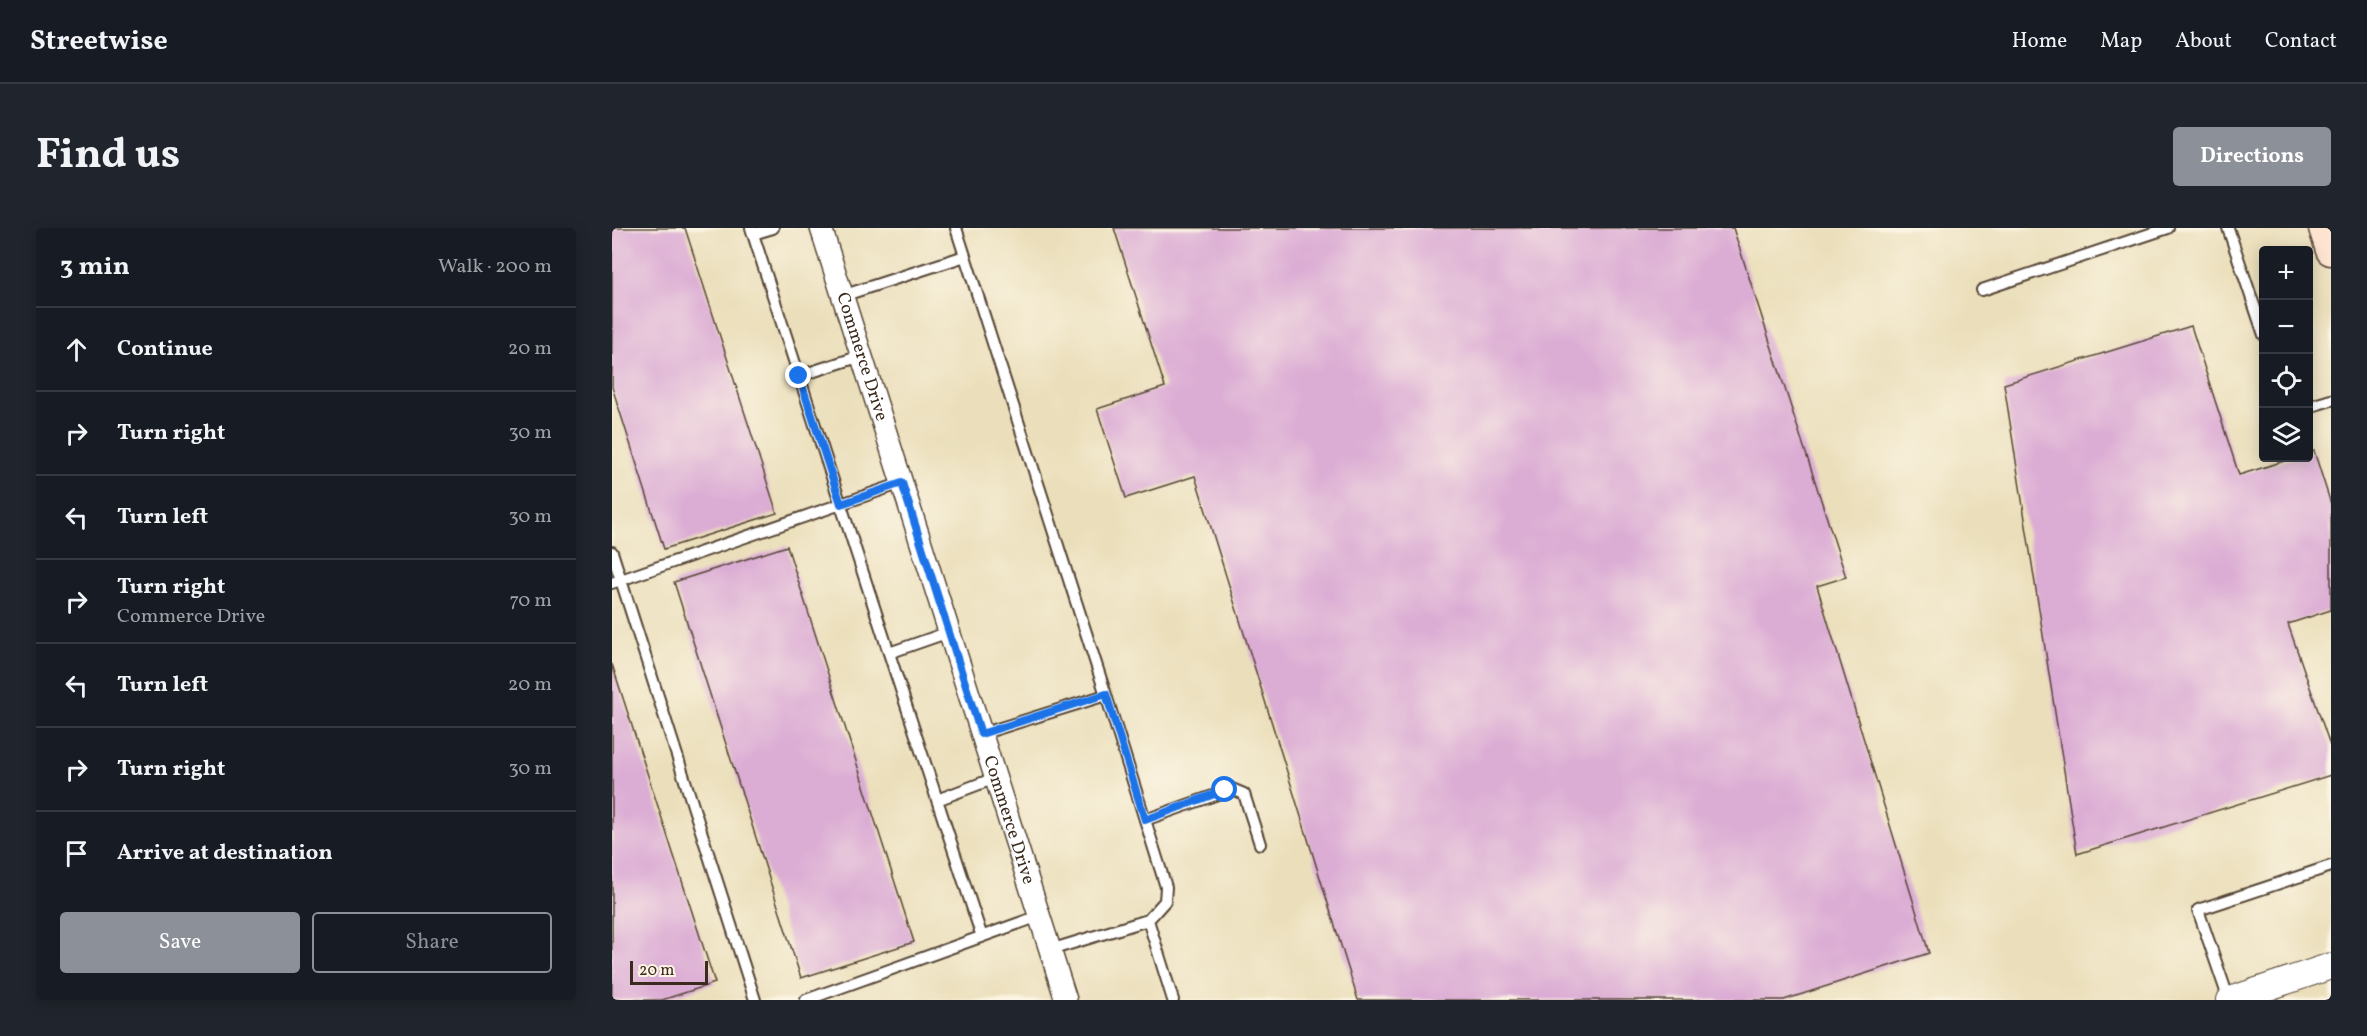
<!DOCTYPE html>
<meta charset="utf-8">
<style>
body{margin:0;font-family:Vollkorn,serif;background:#20242c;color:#f1f3f6}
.controls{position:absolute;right:18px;top:18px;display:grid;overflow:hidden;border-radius:6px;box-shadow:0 3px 15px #0003}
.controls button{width:54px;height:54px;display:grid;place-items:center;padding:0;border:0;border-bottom:2px solid #363941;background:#171b24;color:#f1f3f6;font:30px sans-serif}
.scale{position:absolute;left:18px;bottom:15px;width:78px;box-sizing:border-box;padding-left:6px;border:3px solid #3b2a1e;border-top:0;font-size:16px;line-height:21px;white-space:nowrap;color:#3b2a1e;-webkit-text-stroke:4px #fcf5e5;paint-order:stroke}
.stop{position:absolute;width:18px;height:18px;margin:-14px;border:4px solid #1a73e8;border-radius:50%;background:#fff}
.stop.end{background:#1a73e8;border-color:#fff;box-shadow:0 2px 6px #0008}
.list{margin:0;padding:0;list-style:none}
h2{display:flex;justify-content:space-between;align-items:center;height:78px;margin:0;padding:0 24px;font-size:26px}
h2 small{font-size:20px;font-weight:400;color:#9ea1a6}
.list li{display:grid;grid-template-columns:39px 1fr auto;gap:18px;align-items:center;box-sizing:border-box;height:84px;padding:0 24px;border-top:2px solid #363941}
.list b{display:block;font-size:22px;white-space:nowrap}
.list p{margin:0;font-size:20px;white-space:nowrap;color:#9ea1a6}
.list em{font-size:20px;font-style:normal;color:#9ea1a6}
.actions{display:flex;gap:12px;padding:18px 24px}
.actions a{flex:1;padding:14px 0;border:2px solid #8c9099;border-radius:6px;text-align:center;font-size:21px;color:#8c9099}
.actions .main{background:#8c9099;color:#fff}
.icon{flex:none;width:33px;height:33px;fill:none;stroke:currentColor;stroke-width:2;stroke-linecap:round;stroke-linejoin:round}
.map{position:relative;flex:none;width:1719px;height:772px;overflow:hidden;border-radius:6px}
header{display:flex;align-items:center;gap:36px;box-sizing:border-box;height:84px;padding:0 30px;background:#171b24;border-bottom:2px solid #363941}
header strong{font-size:28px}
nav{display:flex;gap:33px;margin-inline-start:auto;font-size:21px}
.intro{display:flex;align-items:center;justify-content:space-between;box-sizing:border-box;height:144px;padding:0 36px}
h1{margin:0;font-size:42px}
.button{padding:15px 27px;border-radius:6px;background:#8c9099;color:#fff;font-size:21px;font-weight:700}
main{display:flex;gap:36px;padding:0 36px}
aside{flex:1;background:#171b24;border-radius:6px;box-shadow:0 3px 15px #0003}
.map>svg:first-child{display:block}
</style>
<header>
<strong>Streetwise</strong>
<nav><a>Home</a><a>Map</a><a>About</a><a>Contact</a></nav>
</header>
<div class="intro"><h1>Find us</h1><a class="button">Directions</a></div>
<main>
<aside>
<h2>3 min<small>Walk · 200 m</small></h2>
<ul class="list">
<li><svg class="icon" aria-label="ahead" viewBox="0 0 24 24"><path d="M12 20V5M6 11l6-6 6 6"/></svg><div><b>Continue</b></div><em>20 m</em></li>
<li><svg class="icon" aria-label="right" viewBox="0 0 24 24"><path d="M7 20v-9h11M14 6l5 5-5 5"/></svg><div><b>Turn right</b></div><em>30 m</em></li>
<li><svg class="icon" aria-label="left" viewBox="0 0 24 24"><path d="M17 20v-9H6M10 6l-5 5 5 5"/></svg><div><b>Turn left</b></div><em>30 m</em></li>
<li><svg class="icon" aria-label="right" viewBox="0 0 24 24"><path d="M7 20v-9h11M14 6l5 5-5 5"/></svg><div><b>Turn right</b><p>Commerce Drive</p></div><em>70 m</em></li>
<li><svg class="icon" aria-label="left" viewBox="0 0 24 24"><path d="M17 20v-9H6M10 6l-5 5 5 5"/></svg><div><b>Turn left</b></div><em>20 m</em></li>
<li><svg class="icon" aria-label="right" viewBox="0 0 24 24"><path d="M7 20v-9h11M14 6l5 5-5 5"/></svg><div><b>Turn right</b></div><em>30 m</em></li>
<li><svg class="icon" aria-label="arrive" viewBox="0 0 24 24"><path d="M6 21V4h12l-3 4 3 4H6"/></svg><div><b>Arrive at destination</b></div></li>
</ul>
<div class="actions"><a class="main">Save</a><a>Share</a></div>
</aside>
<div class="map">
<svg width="1719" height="772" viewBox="0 0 1719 772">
<rect width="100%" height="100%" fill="#fcf5e5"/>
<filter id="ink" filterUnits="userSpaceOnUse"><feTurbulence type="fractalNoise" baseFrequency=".0167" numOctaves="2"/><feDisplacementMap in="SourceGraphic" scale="12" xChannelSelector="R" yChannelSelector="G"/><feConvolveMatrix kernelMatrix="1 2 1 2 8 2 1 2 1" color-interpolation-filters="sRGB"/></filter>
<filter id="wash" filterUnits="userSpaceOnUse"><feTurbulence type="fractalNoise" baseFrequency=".008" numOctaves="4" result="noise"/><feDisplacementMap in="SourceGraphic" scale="24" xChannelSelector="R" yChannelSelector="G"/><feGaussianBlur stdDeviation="1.35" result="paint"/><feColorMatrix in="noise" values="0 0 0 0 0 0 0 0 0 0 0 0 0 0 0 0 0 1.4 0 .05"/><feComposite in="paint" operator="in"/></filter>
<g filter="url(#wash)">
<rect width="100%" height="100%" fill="#ebdfbb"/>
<g id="blocks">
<path fill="#dbacd4" d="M0 0H73L165 285 52 321 0 159Z
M502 0H1121L1234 349 1205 358 1317 725 1172 772H746L583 248 514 270 485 181 553 159Z
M1579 98 1627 247 1682 230H1696V225L1702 223 1719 276V382L1676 396 1719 520V547L1465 626 1392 156Z
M175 318 302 714 189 750 62 354Z
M0 436 103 755 50 772H0Z"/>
</g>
</g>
<g filter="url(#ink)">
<use href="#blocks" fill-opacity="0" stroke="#554536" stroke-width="1.5"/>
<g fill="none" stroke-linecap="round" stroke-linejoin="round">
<g stroke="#554536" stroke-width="14">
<path id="service" d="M139 0 277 425 337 404
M344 0 353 28
M1616 0 1652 107
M141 6 161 0
M1370 62 1556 0
M230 68 353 28 494 467
M187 148 249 128
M1696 179 1719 172
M0 324 143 772
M0 355 290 255
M277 425 370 709
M369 506 494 467 554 659 553 673 536 692 438 722
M325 572 383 550
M533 592 620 561 632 566 648 616
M536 692 561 772
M194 772 427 688
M1617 772 1586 682 1719 638"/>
</g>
<g stroke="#554536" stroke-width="24">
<g id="minor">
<path id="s1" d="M209 0 454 772"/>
</g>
</g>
<g stroke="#554536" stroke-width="28">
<path id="tertiary" d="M1618 772 1719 738"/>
</g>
<g stroke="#554536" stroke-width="33">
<path id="secondary" d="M1712 0 1719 22"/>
</g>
<use href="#service" stroke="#fff" stroke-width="10"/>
<use href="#minor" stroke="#fff" stroke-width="21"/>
<use href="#tertiary" stroke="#fff" stroke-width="26"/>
<use href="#secondary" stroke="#fde4d1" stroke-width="30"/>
</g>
</g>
<g fill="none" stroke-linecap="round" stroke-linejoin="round" filter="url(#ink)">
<path stroke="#1a73e8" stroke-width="8" d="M187 148 229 276 290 255 369 506 494 466 533 592 613 562"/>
</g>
<g text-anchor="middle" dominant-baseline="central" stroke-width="5" stroke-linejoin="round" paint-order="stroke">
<g font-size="18" fill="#3b2a1e" stroke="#fcf5e5">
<text stroke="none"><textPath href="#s1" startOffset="135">Commerce Drive</textPath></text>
<text stroke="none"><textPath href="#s1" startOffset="621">Commerce Drive</textPath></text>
</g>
</g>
</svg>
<div class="controls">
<button>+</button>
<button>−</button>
<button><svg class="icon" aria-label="locate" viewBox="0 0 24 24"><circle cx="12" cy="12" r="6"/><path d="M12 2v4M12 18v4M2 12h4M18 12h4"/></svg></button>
<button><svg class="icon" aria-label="layers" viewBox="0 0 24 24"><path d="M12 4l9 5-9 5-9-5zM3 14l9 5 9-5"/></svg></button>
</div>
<div class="scale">20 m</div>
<div class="stop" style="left:613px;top:562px"></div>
<div class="stop end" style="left:187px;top:148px"></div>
</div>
</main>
